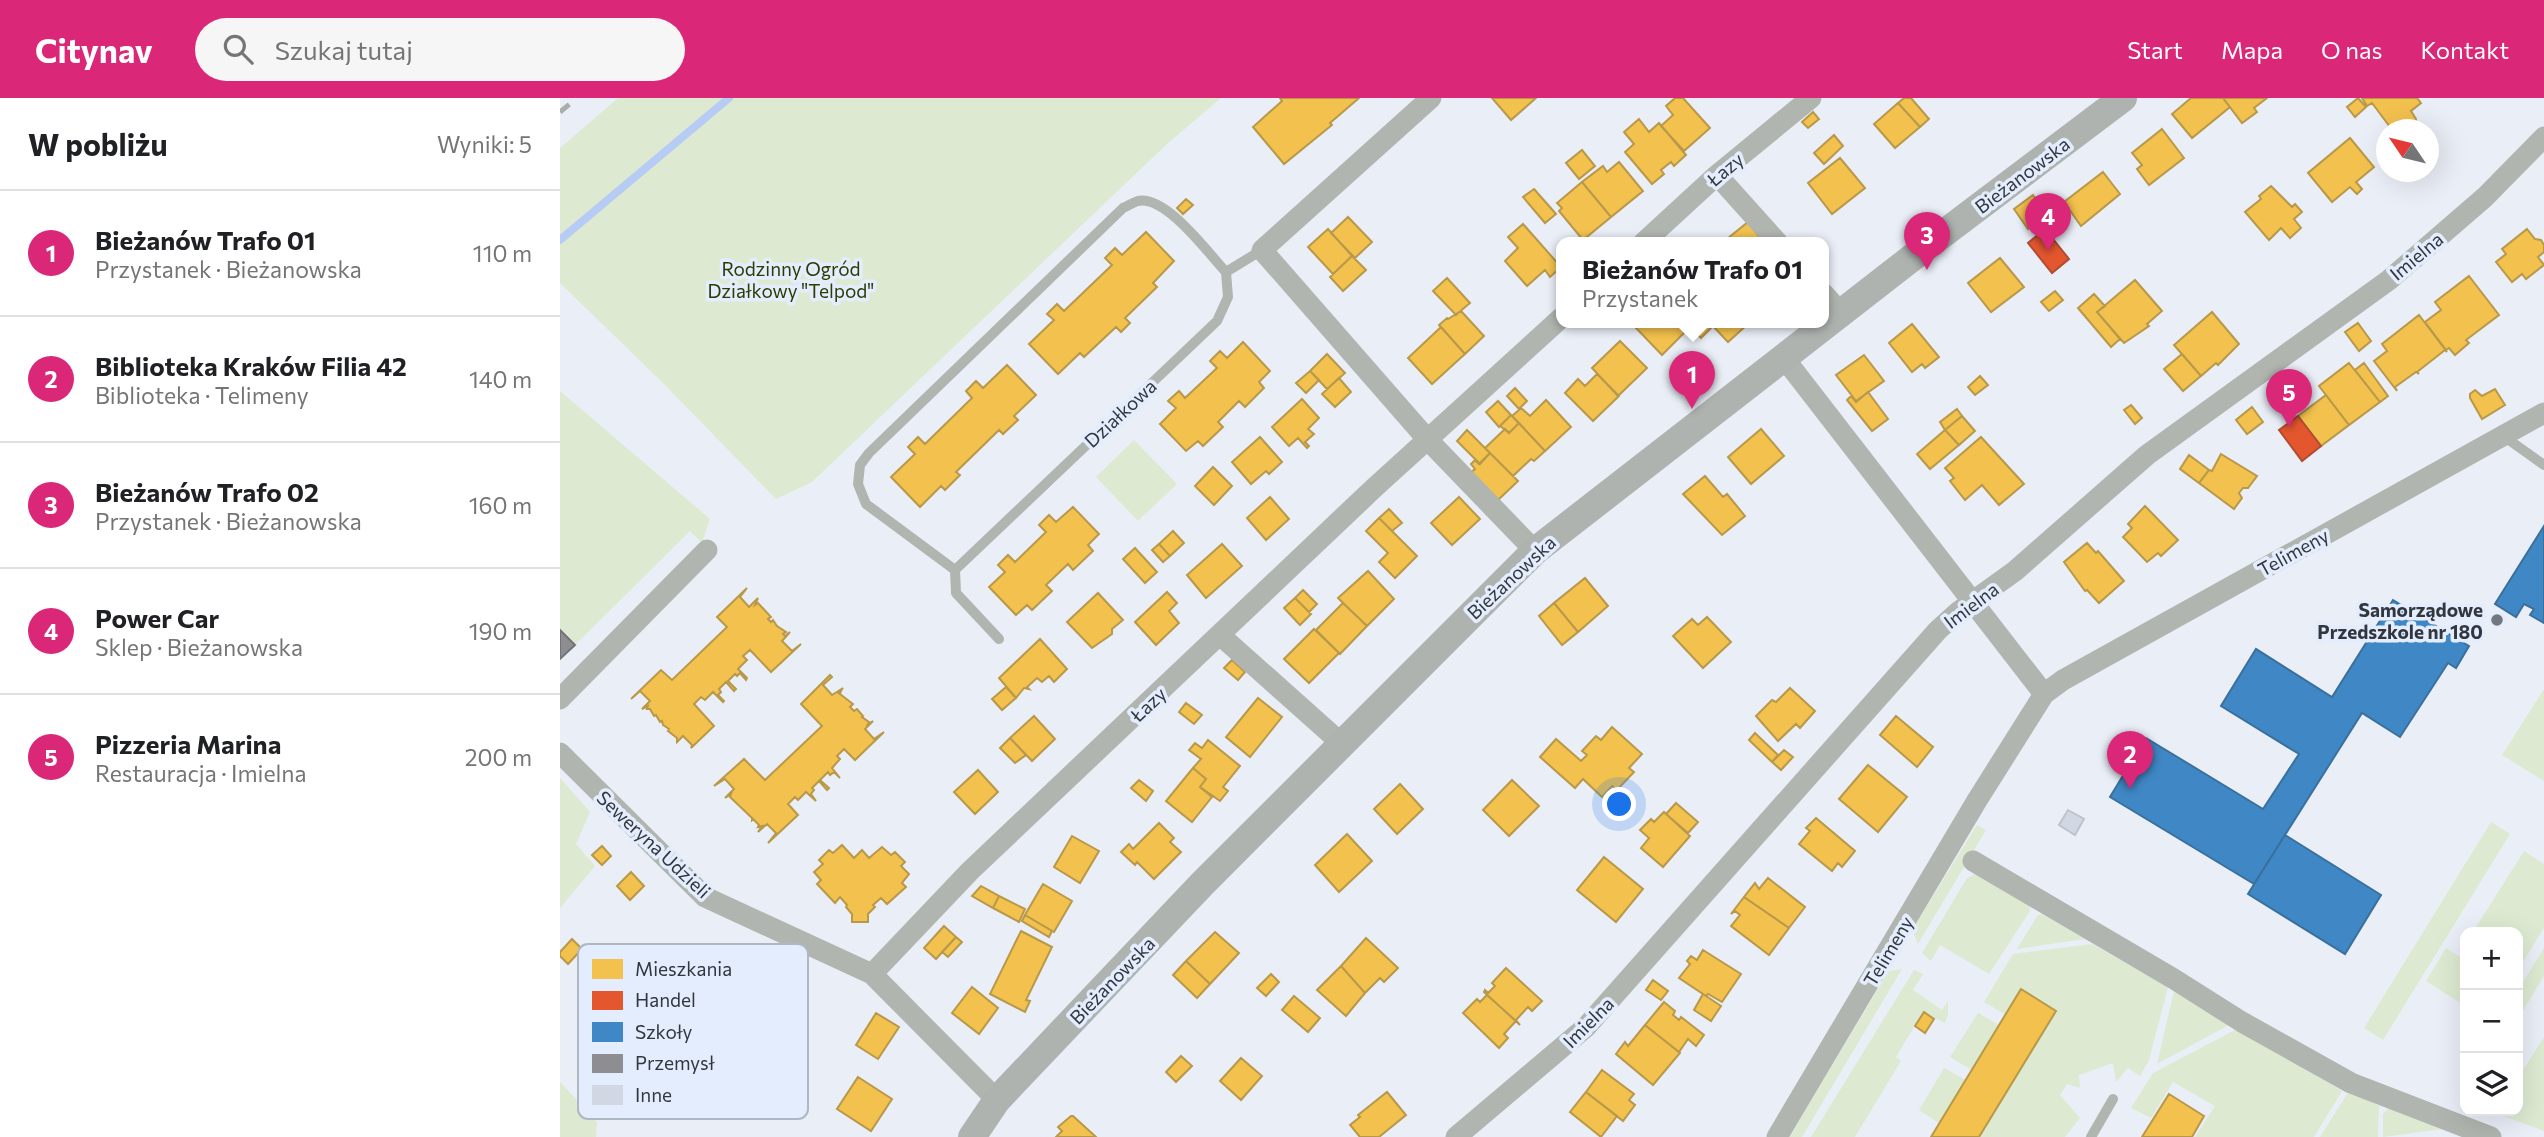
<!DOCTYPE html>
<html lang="pl">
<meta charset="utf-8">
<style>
body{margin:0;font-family:Commissioner,sans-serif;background:#f6f6f6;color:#202124}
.controls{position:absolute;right:21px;bottom:21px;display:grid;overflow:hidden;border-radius:14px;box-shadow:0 7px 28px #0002}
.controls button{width:63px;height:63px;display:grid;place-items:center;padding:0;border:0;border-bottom:2px solid #e0e0e0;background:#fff;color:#202124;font:35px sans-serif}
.compass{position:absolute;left:1816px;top:21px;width:63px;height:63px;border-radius:50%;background:#fff;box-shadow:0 7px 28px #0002;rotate:305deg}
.you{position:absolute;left:1060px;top:707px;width:24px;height:24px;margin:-18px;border:5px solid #fff;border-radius:50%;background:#1a73e8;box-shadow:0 0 0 10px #1a73e833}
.badge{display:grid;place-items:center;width:46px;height:46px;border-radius:50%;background:#db2777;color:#fff;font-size:23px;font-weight:700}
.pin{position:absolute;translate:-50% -58px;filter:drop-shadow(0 2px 4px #0008)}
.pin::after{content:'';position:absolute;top:37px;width:24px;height:21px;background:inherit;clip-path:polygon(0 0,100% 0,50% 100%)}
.popup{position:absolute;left:996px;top:139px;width:273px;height:91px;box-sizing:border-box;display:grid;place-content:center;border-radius:14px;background:#fff;filter:drop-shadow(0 2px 5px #0005);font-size:23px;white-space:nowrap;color:#757577}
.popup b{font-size:26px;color:#202124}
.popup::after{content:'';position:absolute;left:50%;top:100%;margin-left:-14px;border:14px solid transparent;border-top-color:#fff}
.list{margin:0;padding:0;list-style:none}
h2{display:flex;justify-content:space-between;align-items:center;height:91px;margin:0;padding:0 28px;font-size:30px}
h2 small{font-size:23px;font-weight:400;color:#757577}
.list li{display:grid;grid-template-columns:46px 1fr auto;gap:21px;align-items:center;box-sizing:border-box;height:126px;padding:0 28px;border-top:2px solid #e0e0e0}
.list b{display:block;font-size:26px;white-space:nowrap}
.list p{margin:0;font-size:23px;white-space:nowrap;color:#757577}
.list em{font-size:23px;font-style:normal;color:#757577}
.icon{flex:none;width:38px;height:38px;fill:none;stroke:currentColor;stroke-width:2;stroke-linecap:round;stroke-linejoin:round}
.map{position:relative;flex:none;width:1984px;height:1039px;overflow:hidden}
header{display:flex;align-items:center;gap:42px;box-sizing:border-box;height:98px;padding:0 35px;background:#db2777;color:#fff}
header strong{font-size:33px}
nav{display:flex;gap:38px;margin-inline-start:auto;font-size:24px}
.search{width:490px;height:63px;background:#f6f6f6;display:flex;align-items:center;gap:18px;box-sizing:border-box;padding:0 24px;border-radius:38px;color:#757577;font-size:26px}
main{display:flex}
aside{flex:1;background:#fff}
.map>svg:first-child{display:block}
</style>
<header>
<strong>Citynav</strong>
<div class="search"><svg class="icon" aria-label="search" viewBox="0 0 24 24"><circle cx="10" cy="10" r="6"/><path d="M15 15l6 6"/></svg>Szukaj tutaj</div>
<nav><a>Start</a><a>Mapa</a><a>O nas</a><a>Kontakt</a></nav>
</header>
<main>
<aside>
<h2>W pobliżu<small>Wyniki: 5</small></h2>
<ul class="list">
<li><span class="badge">1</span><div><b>Bieżanów Trafo 01</b><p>Przystanek · Bieżanowska</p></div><em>110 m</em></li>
<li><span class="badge">2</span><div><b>Biblioteka Kraków Filia 42</b><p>Biblioteka · Telimeny</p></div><em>140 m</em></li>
<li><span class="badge">3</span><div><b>Bieżanów Trafo 02</b><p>Przystanek · Bieżanowska</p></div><em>160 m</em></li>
<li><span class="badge">4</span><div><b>Power Car</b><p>Sklep · Bieżanowska</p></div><em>190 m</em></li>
<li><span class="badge">5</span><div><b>Pizzeria Marina</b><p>Restauracja · Imielna</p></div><em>200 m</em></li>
</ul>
</aside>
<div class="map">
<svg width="1984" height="1039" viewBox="0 0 1984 1039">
<rect width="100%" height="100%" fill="#eaeef7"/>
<path fill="#ddead1" d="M58 0H661L607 46 252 384 216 401 104 286 0 185V50Z
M0 293 150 421 142 445 130 433 15 547 0 532Z
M574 342 617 386 578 423 536 379Z
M1984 591V683L1942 657Z
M0 680 30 714 16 746 35 768 0 810Z
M1931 724 1950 736 1823 942 1804 930Z
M1417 727 1426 732 1358 846 1352 832Z
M1964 753 1984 766V830L1959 870 1958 834H1913Z
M1416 776 1469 807 1470 813 1429 876 1380 847 1371 863 1362 855 1407 780Z
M1482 816 1525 841 1457 851 1478 817Z
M1532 846 1608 889 1589 962 1580 978 1568 970 1556 984 1553 965 1519 977 1520 990 1507 986 1500 997 1520 1020 1505 1039H1419L1496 913 1461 892 1446 917 1424 904 1453 856Z
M1886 850 1905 862V908L1866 883Z
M1984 850V878L1958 921V892Z
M1342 871 1242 1039H1229L1329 873Z
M1354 872 1363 876 1353 892 1382 912 1388 903V916L1385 925 1363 914 1336 959 1341 963 1295 1039H1251Z
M1614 893 1669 927 1597 966Z
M1418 915 1439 927 1412 972 1390 959Z
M1677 931 1782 993 1754 1039H1635L1655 1008 1613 984 1591 1020 1571 1010 1593 975Z
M1984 939V1033L1935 1015 1937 1013H1958V980Z
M1384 970 1406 982 1379 1025 1359 1012Z
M0 984 37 1024 36 1039H0Z
M1794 995 1819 1008 1818 1039H1760L1787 996Z
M1829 1010 1883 1031 1823 1039V1016Z"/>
<path fill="#f2c14e" stroke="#b89849" stroke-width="2" d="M720 0H799L770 25 772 27 724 66 693 29 722 3Z
M932 0H976L951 22Z
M1115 0H1123L1150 30 1124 53 1101 28 1113 17 1106 8Z
M1344 0H1351L1369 21 1360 29 1338 5Z
M1631 0H1663L1670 9 1632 40 1612 16Z
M1663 0H1707L1694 10 1697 14 1682 25Z
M1798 0 1806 9 1795 19 1787 9Z
M1802 0H1857L1861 5 1851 13 1856 21 1855 27 1845 31 1839 23 1830 29 1812 5 1807 8Z
M1338 5 1360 29 1335 50 1314 26Z
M1253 14 1259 21 1248 30 1242 24Z
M1079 21 1089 34 1099 25 1126 57 1114 68 1111 64 1101 72 1104 76 1092 86 1065 54 1074 46 1064 34Z
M1602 31 1624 60 1589 87 1577 71 1582 67 1572 55Z
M1274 37 1283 48 1264 66 1254 55Z
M1790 40 1814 69 1796 84 1802 91 1797 96 1790 89 1772 104 1748 75Z
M1022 52 1035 68 1019 81 1006 65Z
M1280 60 1305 90 1272 116 1248 85Z
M1059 64 1083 93 1051 119 1022 84 1043 68 1047 74Z
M1543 74 1560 96 1521 128 1504 104Z
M1022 84 1051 119 1023 142 999 113 1002 110 997 105Z
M1711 88 1732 109 1735 106 1742 114 1734 121 1741 130 1730 140 1721 130 1709 142 1685 114 1701 101 1699 98Z
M974 91 996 116 985 125 963 99Z
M1473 97 1487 117 1468 131 1454 111Z
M626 101 633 107 623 116 617 110Z
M788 119 812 144 795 160 771 135Z
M1188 124 1204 145H1162Z
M963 126 1001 169 990 179 985 172 967 188 945 163 958 150 948 139Z
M768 131 792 158 773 176 748 149Z
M1967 131 1975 141 1981 142 1984 147V154L1978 159 1984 167 1966 181 1962 176 1952 184 1936 164 1946 156 1942 151Z
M586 134 614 163 593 185 597 189 565 220 570 225 561 234 556 229 524 259 520 255 498 276 469 246 494 222 487 216 497 206 504 213 552 167 545 160 555 150 562 157Z
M792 158 806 172 783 193 770 179Z
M1440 160 1464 189 1431 214 1408 185Z
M1909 178 1939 217 1906 242 1909 245 1895 257 1889 250 1886 252 1865 224 1881 212 1875 204Z
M887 180 910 205 896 217 873 193Z
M1575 182 1602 213 1587 226 1589 228 1564 245 1537 214Z
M1495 193 1503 202 1489 213 1481 204Z
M1534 196 1545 208 1537 214 1560 241 1551 249 1518 210Z
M901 213 924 238 905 256 879 227 887 220 888 221Z
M1652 214 1679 246 1658 267 1656 265 1641 278 1614 247Z
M1859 217 1887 254 1885 252 1857 274 1859 276 1856 274 1835 289 1837 293 1814 263 1827 253 1822 246Z
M1081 225H1126L1130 229 1102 257 1076 230Z
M1126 225H1150L1153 228 1141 240Z
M1150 225H1189L1168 244Z
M1798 225 1811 243 1799 253 1785 234Z
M1352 226 1379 259 1365 270 1362 266 1352 274 1329 245Z
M881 229 905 256 872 286 848 260Z
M1060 243 1087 270 1058 298 1032 270Z
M683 244 710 273 699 284 704 290 685 309 679 303 658 324 663 329 643 348 638 343 626 353 600 326 616 310 608 303 619 293 625 300 657 270 650 263 660 253 667 260Z
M767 256 785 275 767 291 750 273Z
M1622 256 1641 278 1623 293 1604 271Z
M1304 257 1324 283 1296 303 1276 277Z
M1789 265 1820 304 1789 327 1759 288Z
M1804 265 1828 298 1820 304 1795 272Z
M447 267 476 297 454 318 458 322 443 336 439 332 396 374 400 377 385 392 381 388 360 409 331 379 355 356 348 349 358 339 365 346 412 300 406 293 416 283 423 290Z
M750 273 759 282 746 295 736 285Z
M1037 276 1059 298 1033 323 1005 295 1018 281 1025 288Z
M1420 278 1428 287 1415 297 1408 289Z
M779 280 791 294 775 309 762 296Z
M955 290 967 303 959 311 947 298Z
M1935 291 1945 307 1922 321 1910 300V296L1915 292 1922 298Z
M1308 294 1328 321 1312 333 1287 302 1291 298 1296 304Z
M1766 297 1789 327 1761 348 1738 318Z
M742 301 759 320 748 331 754 336 745 344 749 348 747 350 738 340 729 348 712 329Z
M986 302 1011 329 985 353 952 318 961 310 970 318Z
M938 303 951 317 939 329 926 314Z
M1571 307 1582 320 1575 326 1564 312Z
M1692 309 1703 324 1687 336 1676 322Z
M1397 311 1402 318 1385 332 1380 324Z
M951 317 959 325 949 335 940 328Z
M1402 318 1415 333 1399 347 1385 332Z
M959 325 985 353 974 363 971 361 953 378 925 350 945 331 949 335Z
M1201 331 1224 358 1191 386 1168 359Z
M907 332 930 355 920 366 897 343Z
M1385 332 1399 347 1370 371 1357 356Z
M700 339 722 364 709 376 706 373 691 386 672 364Z
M1421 339 1464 386 1439 407 1422 387 1405 402 1390 383 1394 380 1385 370Z
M930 355 958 383 937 403 910 375 915 371 911 366 915 362 919 366Z
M1661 356 1697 378 1688 390H1683L1679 395 1682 400 1674 411 1639 385 1649 372 1652 373Z
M1629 357 1649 372 1639 385 1620 371Z
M653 369 672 388 654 407 635 388Z
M1145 378 1163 399 1167 396 1185 418 1162 437 1123 396Z
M710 399 729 421 706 442 687 420Z
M899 399 920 421 892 447 871 425Z
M1585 408 1618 442 1601 458 1598 455 1587 464 1563 439 1572 430 1568 426Z
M513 409 539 436 528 447 533 453 513 472 508 466 486 487 492 493 472 512 467 507 456 517 429 489 445 474 438 467 448 457 455 464 486 434 479 427 489 417 496 424Z
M829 411 842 425 832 433 819 420Z
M819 420 857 458 835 480 819 464 828 455 806 433Z
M613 433 624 445 610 458 599 446Z
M1527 445 1536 455 1538 453 1564 483 1539 505 1527 492 1525 493 1504 464Z
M599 446 610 458 603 464 592 452Z
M662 446 682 468 646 500 627 477Z
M575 450 597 474 585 485 563 461Z
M808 473 834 501 807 528 778 500Z
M1025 480 1048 508 1018 534 994 505Z
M187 490 180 499 189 509 198 500 195 507 198 505 211 519 208 521 211 524 213 522 217 528 226 534 223 536 225 538 230 534 222 543 232 553 241 546 211 574 190 552 183 558 187 562 178 571 187 580 186 582 180 575 177 578 175 576 168 583 176 591 174 593 166 584 159 591 161 594 158 597 164 603 163 604 153 594 145 602 141 599 134 606 154 628 131 650 132 647 123 638 117 644V640L108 633 109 631 103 627 102 623 100 624 96 617 94 618 90 611H87L88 608 82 611 90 603 80 593 71 601 101 572 112 582 167 529 157 519Z
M743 492 757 506 749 514 735 500Z
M607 494 617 505 609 513 619 525 596 547 575 524Z
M538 495 563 522 552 531V536L532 550 507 524Z
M735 500 751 516 740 527 724 510Z
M783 505 807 528 780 556 756 532Z
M994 505 1018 534 1002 547 979 518Z
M1147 519 1171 544 1143 570 1113 538 1132 521 1138 527Z
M754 531 779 555 749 585 724 561Z
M480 541 507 571 494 584 489 578 482 584 477 580 467 589 469 591 464 590 456 600 439 580Z
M672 562 685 574 678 582 664 570Z
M270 577 272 579 263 587 272 597 283 590 278 596 281 593 280 596 293 606 290 609 294 613 297 611 303 618 302 619 309 624 308 626 313 623 305 631 314 641 324 634 295 662 284 651 277 658 280 661 272 670 280 680 274 674 270 677 268 674 260 682 269 690 267 692 259 683 252 690 254 692 251 696 256 703 246 694 238 702 235 699 228 706 238 717 208 745 216 735 207 726 198 734 202 728 198 729 199 727 193 721 192 722V720L170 699 171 696 165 700 174 691 165 681 154 688 184 661 205 682 262 628 241 606Z
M446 589 456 600 442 612 432 601Z
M1230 590 1255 613 1240 630 1236 626 1218 643 1196 618 1212 602 1216 604Z
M698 600 722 619 690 659 666 639Z
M626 605 642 617 634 626 619 614Z
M474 618 495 641 472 663 450 640Z
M1336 618 1373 649 1357 669 1320 637Z
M1052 629 1082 656 1069 670 1074 674 1057 692 1052 688 1042 699 1023 681 1015 690 980 659 996 641 1021 663 1027 657 1022 653 1036 638 1041 642Z
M1195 635 1218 657 1212 664 1189 642Z
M450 640 466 657 455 665 440 650Z
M648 642 680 668 663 689 668 693 660 703 640 689 646 681 633 670 641 661 629 652 635 645 642 650Z
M1224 652 1233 659 1221 672 1212 664Z
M1308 667 1347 699 1318 734 1279 701Z
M633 670 646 681 640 689 652 699 632 724 606 703Z
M418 672 438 694 415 716 394 694Z
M579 682 593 693 586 703 571 690Z
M952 682 979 708 949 738 923 712Z
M840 686 863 711 837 736 814 711Z
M1116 705 1138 724 1128 735 1106 716Z
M1104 714 1130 738 1103 769 1081 750 1089 740 1080 732 1091 721 1094 724Z
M1256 720 1295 753 1282 769 1278 765 1272 773 1239 746 1250 733 1246 730Z
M599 725 614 740 610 744 621 754 594 781 577 764 575 767 561 754 569 746 573 751Z
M787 736 812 763 779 794 755 767Z
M512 738 539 753 520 785 494 769Z
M282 747 294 760 302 752 309 760 322 749 331 757 335 754 345 764 341 768 349 776 342 785 346 789 327 806 321 800 313 807 315 809 308 816V824H292V816L286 809 287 807 280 799 275 805 257 786 261 782 254 774 263 766 259 762 269 752 273 755Z
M42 748 51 758 42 767 32 757Z
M1044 759 1083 791 1056 824 1017 792Z
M71 774 84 788 70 802 57 788Z
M1208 780 1245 809 1229 830 1184 799 1195 785 1199 791Z
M483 786 512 803 494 834 465 817Z
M421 788 439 798 433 810 412 798Z
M439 798 465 811 459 824 433 810Z
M1184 799 1229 830 1209 857 1171 828 1180 817 1175 813 1171 816Z
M465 817 492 833 489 839 462 823Z
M384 828 396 839 376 861 364 850Z
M461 833 492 849 466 902 470 903 465 914 430 896Z
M655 834 679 855 650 886 626 863Z
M396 839 402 844 388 859 382 854Z
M806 840 838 870 824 884 820 880 805 895 781 868Z
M12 841 22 851 8 866 0 858V854Z
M1143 852 1181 876 1162 904 1148 896 1146 898 1119 880 1130 866 1127 863 1131 858 1137 862Z
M626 863 650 886 637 900 613 877Z
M781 868 805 895 786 918 757 892Z
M946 870 982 903 972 913 968 909 956 922 960 927 924 894 925 892 928 895 935 888 932 885Z
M711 876 719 884 706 898 697 890Z
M1093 882 1108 893 1101 902 1086 892Z
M412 889 438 910 419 936 392 915Z
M1461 891 1496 913 1419 1039H1371Z
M1143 896 1161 908 1151 923 1134 912Z
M927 897 956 923 944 936 948 940 939 950 903 915 917 901 920 904Z
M734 898 760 920 748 934 722 912Z
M1104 904 1115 913 1113 917 1119 922 1121 919 1144 937 1136 948 1128 941 1119 954 1085 927Z
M1364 914 1374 921 1365 935 1355 928Z
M316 915 339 929 318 961 296 947Z
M1085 927 1120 955 1093 987 1056 956 1065 944 1068 948Z
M621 958 632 968 616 984 606 974Z
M681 960 702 978 681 1002 660 983Z
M1042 972 1074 996 1069 1002 1075 1007 1063 1023 1026 994Z
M298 979 332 1001 311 1033 277 1011Z
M827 994 846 1017 819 1039H800L790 1027 800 1019 798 1017Z
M1026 994 1057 1018 1041 1039 1010 1014Z
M1609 996 1644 1018 1632 1039H1582Z
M511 1018H513L536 1039H496L502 1033 498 1029Z"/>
<path fill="#e4572e" stroke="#af4d33" stroke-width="2" d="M1485 131 1509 161 1492 175 1468 145Z
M1738 318 1761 348 1742 363 1719 332Z"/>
<path fill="#3f88c5" stroke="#3b709c" stroke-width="2" d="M1984 428V525L1970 517 1974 511 1964 506 1956 519 1935 506Z
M1833 502 1909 548 1896 570 1888 565 1840 639 1802 615 1694 786 1550 699 1586 640 1703 711 1739 656 1661 608 1696 551 1772 599Z
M1725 737 1821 797 1785 856 1688 796Z"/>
<path fill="#8d8d92" stroke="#727379" stroke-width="2" d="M0 532 15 547 0 561Z"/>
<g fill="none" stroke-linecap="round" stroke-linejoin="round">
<path stroke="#b6ccf4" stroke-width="8" d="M0 142 169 0"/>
</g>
<path fill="#d1d8e3" stroke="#bfc3cb" stroke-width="2" d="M1508 712 1524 721 1515 737 1499 727Z"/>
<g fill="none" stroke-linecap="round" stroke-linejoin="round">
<path stroke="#b0b5af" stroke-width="10" d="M1942 337 1984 367
M395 472 657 223 668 199 666 174 702 152
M439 541 396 495 395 472 306 406 298 386 300 367 309 355 563 110C568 108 574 104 578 103 606 97 648 155 666 174
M1531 1039 1553 1001"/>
<path stroke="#b0b5af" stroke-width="21" d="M871 0 702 152 868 342 975 453
M1157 77 1218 145
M1083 145 1157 77 1251 0
M1263 195 1281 215
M1224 260 1484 596
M661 538 781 645
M0 601 147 452
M0 655 145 799 312 876
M1413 763 1614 881 1682 924 1791 985 1931 1039
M437 1002 312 876 410 773 814 390 1001 220
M896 1039 1026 929 1378 532 1398 514 1455 473 1587 357 1829 182 1925 99 1984 39
M1217 1039 1416 704 1484 596 1503 582 1984 315"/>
<path stroke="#aeb3b0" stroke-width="28" d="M412 1039 437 1002 643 785 975 453 1371 145 1563 0"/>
<path stroke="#a9adad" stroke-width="5" stroke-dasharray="12 12" stroke-linecap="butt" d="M0 14 17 0"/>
</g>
<circle fill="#72777f" stroke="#e4edfd" stroke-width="2.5" cx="1937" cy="522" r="7"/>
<g text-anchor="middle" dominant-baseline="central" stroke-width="7" stroke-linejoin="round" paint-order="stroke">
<g font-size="19" fill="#32373e" stroke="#e4edfd">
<text transform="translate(1165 71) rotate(-40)">Łazy</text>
<text transform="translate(1462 77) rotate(-37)">Bieżanowska</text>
<text transform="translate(1856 158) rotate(-40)">Imielna</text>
<text transform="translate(560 315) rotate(-43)">Działkowa</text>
<text transform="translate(1733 454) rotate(-29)">Telimeny</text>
<text transform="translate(951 479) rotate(-43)">Bieżanowska</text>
<text transform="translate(1411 507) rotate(-37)">Imielna</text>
<text transform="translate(588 606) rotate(-43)">Łazy</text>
<text transform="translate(94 746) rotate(43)">Seweryna Udzieli</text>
<text transform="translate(1328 853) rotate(-59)">Telimeny</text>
<text transform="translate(552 882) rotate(-46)">Bieżanowska</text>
<text transform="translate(1028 924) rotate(-45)">Imielna</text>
</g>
<g font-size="19" fill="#2c3c01" stroke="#e4edfd">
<text x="231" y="170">Rodzinny Ogród<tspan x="231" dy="22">Działkowy "Telpod"</tspan></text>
</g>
<g font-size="19" font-weight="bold" fill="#32373e" stroke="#e4edfd" text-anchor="end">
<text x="1923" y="511">Samorządowe<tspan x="1923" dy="22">Przedszkole nr 180</tspan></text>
</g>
</g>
<rect x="18" y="846" width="230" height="175" rx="10" fill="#e4edfd" stroke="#afb6c4" stroke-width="2"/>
<rect x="32" y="861" width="31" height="20" fill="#f2c14e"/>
<rect x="32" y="893" width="31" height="19" fill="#e4572e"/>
<rect x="32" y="924" width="31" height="20" fill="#3f88c5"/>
<rect x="32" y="956" width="31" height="19" fill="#8d8d92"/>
<rect x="32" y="987" width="31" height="20" fill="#d1d8e3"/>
<g font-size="19" fill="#32373e">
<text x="75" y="878">Mieszkania</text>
<text x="75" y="909">Handel</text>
<text x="75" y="941">Szkoły</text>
<text x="75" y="972">Przemysł</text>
<text x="75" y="1004">Inne</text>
</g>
</svg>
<div class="controls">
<button>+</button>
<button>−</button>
<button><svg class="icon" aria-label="layers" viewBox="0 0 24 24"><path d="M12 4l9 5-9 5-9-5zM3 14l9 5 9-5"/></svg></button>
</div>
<svg class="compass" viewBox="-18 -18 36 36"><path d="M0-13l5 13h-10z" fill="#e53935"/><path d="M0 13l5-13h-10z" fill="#757577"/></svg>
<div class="you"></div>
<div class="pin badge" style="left:1132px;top:311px">1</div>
<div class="popup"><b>Bieżanów Trafo 01</b>Przystanek</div>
<div class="pin badge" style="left:1570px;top:691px">2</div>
<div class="pin badge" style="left:1367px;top:172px">3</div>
<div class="pin badge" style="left:1488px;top:153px">4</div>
<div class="pin badge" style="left:1729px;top:329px">5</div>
</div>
</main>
